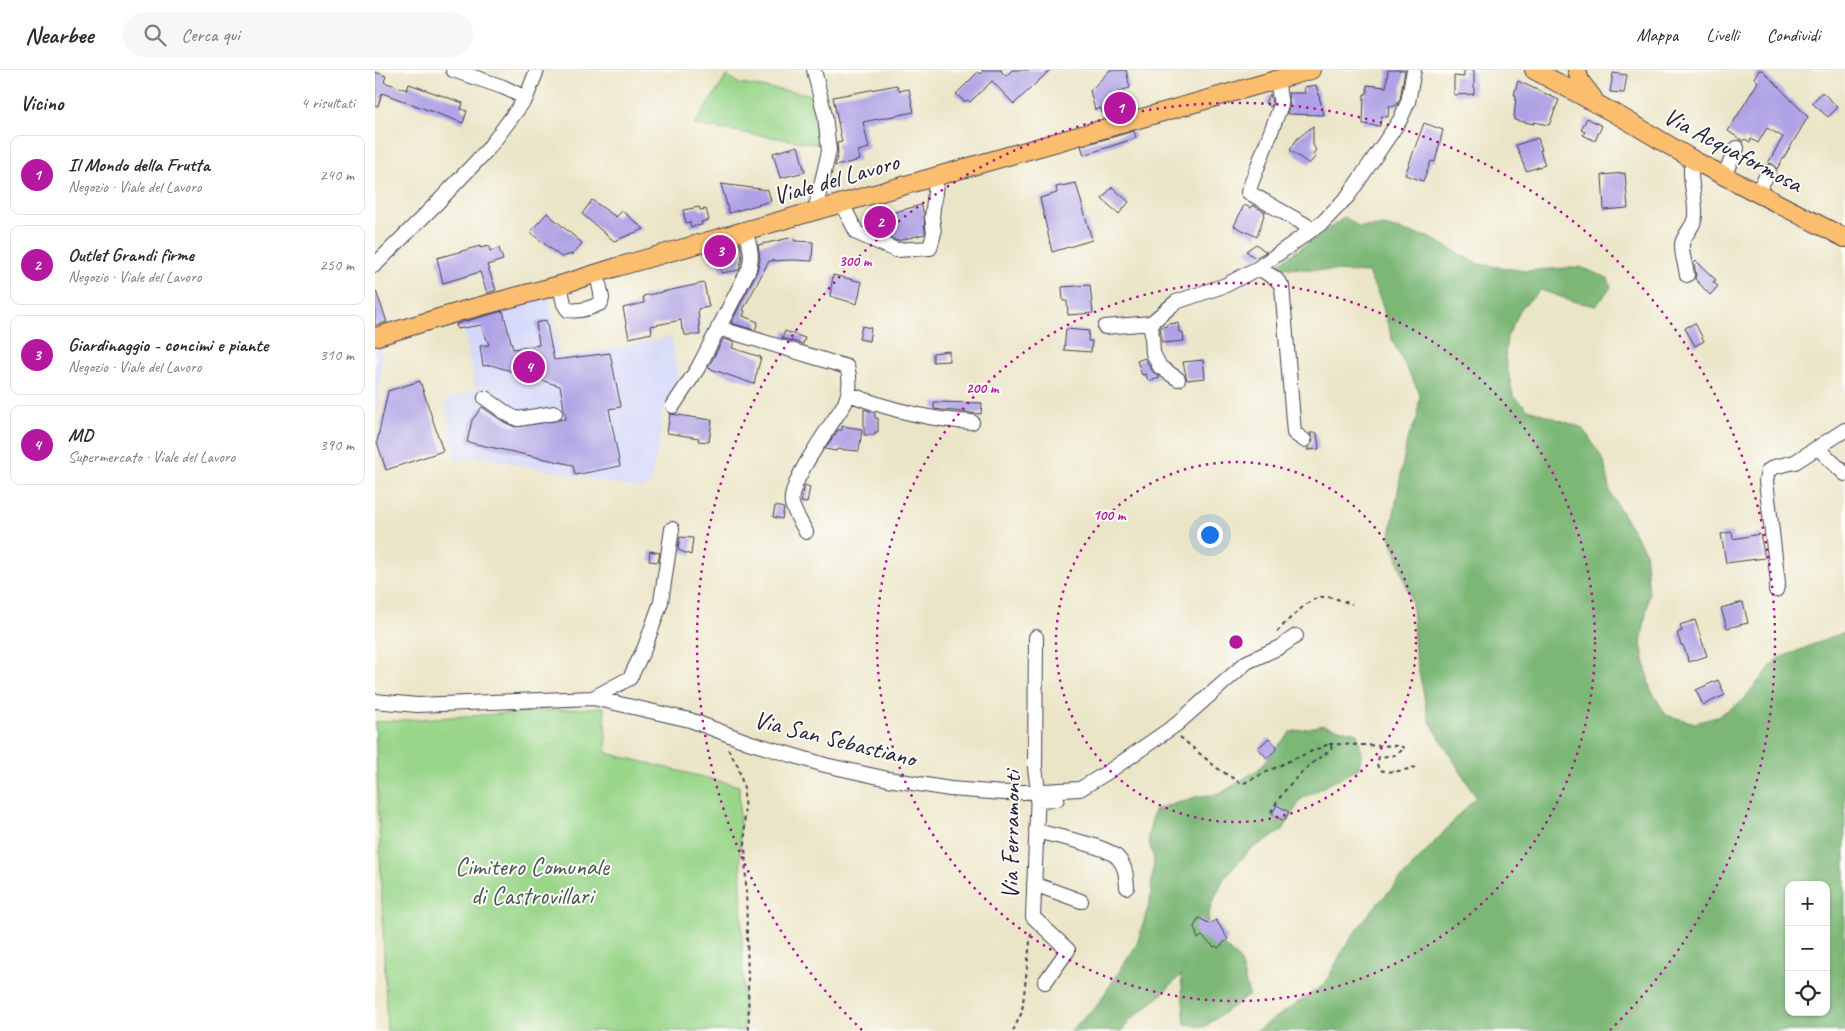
<!DOCTYPE html>
<html lang="it">
<meta charset="utf-8">
<style>
body{margin:0;font-family:Caveat,sans-serif;background:#f7f7f7;color:#2b2b33}
.controls{position:absolute;right:15px;bottom:15px;display:grid;overflow:hidden;border-radius:10px;box-shadow:0 1px 4px #0004}
.controls button{width:45px;height:45px;display:grid;place-items:center;padding:0;border:0;border-bottom:1px solid #e1e1e2;background:#fff;color:#2b2b33;font:25px sans-serif}
.you{position:absolute;left:834px;top:464px;width:18px;height:18px;margin:-12px;border:4px solid #fff;border-radius:50%;background:#1a73e8;box-shadow:0 0 0 8px #1a73e833}
.badge{display:grid;place-items:center;width:32px;height:32px;border-radius:50%;background:#b5179e;color:#fff;font-size:16px;font-weight:700}
.pin{position:absolute;translate:-50% -50%;border:2px solid #fff;box-shadow:0 1px 5px #0006}
.list{margin:0;padding:0;list-style:none}
h2{display:flex;justify-content:space-between;align-items:center;height:65px;margin:0;padding:0 20px;font-size:21px}
h2 small{font-size:16px;font-weight:400;color:#7c7c81}
.list li{display:grid;grid-template-columns:32px 1fr auto;gap:15px;align-items:center;box-sizing:border-box;height:80px;margin:0 10px 10px;padding:0 10px;border:1px solid #e1e1e2;border-radius:10px}
.list b{display:block;font-size:19px;white-space:nowrap}
.list p{margin:0;font-size:16px;white-space:nowrap;color:#7c7c81}
.list em{font-size:16px;font-style:normal;color:#7c7c81}
.icon{flex:none;width:28px;height:28px;fill:none;stroke:currentColor;stroke-width:2;stroke-linecap:round;stroke-linejoin:round}
.map{position:relative;flex:none;width:1470px;height:961px;overflow:hidden}
header{display:flex;align-items:center;gap:30px;box-sizing:border-box;height:70px;padding:0 25px;background:#fff;border-bottom:1px solid #e1e1e2}
header strong{font-size:24px}
nav{display:flex;gap:28px;margin-inline-start:auto;font-size:18px}
.search{width:350px;height:45px;background:#f7f7f7;display:flex;align-items:center;gap:12px;box-sizing:border-box;padding:0 18px;border-radius:28px;color:#7c7c81;font-size:19px}
main{display:flex}
aside{flex:1;background:#fff}
.map>svg:first-child{display:block}
</style>
<header>
<strong>Nearbee</strong>
<div class="search"><svg class="icon" aria-label="search" viewBox="0 0 24 24"><circle cx="10" cy="10" r="6"/><path d="M15 15l6 6"/></svg>Cerca qui</div>
<nav><a>Mappa</a><a>Livelli</a><a>Condividi</a></nav>
</header>
<main>
<aside>
<h2>Vicino<small>4 risultati</small></h2>
<ul class="list">
<li><span class="badge">1</span><div><b>Il Mondo della Frutta</b><p>Negozio · Viale del Lavoro</p></div><em>240 m</em></li>
<li><span class="badge">2</span><div><b>Outlet Grandi firme</b><p>Negozio · Viale del Lavoro</p></div><em>250 m</em></li>
<li><span class="badge">3</span><div><b>Giardinaggio - concimi e piante</b><p>Negozio · Viale del Lavoro</p></div><em>310 m</em></li>
<li><span class="badge">4</span><div><b>MD</b><p>Supermercato · Viale del Lavoro</p></div><em>390 m</em></li>
</ul>
</aside>
<div class="map">
<svg width="1470" height="961" viewBox="0 0 1470 961">
<rect width="100%" height="100%" fill="#fdfcf7"/>
<filter id="ink" filterUnits="userSpaceOnUse"><feTurbulence type="fractalNoise" baseFrequency=".02" numOctaves="2"/><feDisplacementMap in="SourceGraphic" scale="10" xChannelSelector="R" yChannelSelector="G"/><feConvolveMatrix kernelMatrix="1 2 1 2 8 2 1 2 1" color-interpolation-filters="sRGB"/></filter>
<filter id="wash" filterUnits="userSpaceOnUse"><feTurbulence type="fractalNoise" baseFrequency=".0096" numOctaves="4" result="noise"/><feDisplacementMap in="SourceGraphic" scale="20" xChannelSelector="R" yChannelSelector="G"/><feGaussianBlur stdDeviation="1.12" result="paint"/><feColorMatrix in="noise" values="0 0 0 0 0 0 0 0 0 0 0 0 0 0 0 0 0 1.4 0 .05"/><feComposite in="paint" operator="in"/></filter>
<g filter="url(#wash)">
<rect width="100%" height="100%" fill="#ebe5c7"/>
<path fill="#d4d8f9" d="M174 224 185 288 296 267 304 312 289 337 284 373 275 414 266 419 106 387 81 390 70 330 101 319 86 249Z
M8 274 1 343 0 350V277Z"/>
<path fill="#9ad68a" stroke="#5e7c62" d="M352 6 365 14 434 24 438 31 447 75 319 55Z
M229 637 232 683 364 716 369 961H12L0 652Z"/>
<path fill="#7bb776" stroke="#4e6c58" fill-rule="evenodd" d="M970 147 984 157 1008 156 1056 168 1103 194 1150 201 1205 197 1233 208 1236 217 1221 236 1197 231 1166 220 1147 237 1132 267 1130 287 1138 325 1153 339 1208 358 1229 391 1235 423 1270 481 1274 524 1266 574 1275 618 1291 645 1320 653 1342 647 1366 632 1402 589 1470 562V961H881L950 914 969 878 996 841 1101 727 1054 650 1040 583 1037 533 1015 466 1032 370 1042 349 1045 324 1018 272 1006 231 993 203 899 197ZM1414 815H1451V942H1414Z
M948 655 982 663 987 682 984 698 926 729 908 760 875 780 849 808 836 835 831 860 864 889 874 925 829 957 810 954 806 905 785 926 755 950 747 961H695L721 937 762 874 775 831 779 789 773 768 779 740 824 726 845 724 884 699 915 662Z"/>
<g id="blocks">
<path fill="#aea1e5" d="M607 0H627L626 1 631 6 637 0H675L639 34 617 11 595 32 592 30 590 32 581 24 603 2 606 4 608 2Z
M735 0H751L755 18 744 21 748 36 727 43 726 38 720 40 715 21Z
M1013 0H1030L1025 29 1021 36H1014L1013 47 1006 46 1005 56 988 54 989 24H992V15L1011 17Z
M1089 0H1099V24L1079 25V6L1089 7Z
M1384 0H1387L1433 47 1402 99 1398 94 1393 93 1408 67 1392 58 1383 73 1376 69 1375 72 1370 69 1368 71 1353 61 1383 12 1379 8Z
M0 2 11 6 9 12 32 20 34 14 88 33 86 39 92 41 88 53 7 23 3 36H0Z
M1238 3 1252 5 1249 23 1235 22Z
M1143 11 1184 30 1174 55 1158 52 1159 54 1139 50 1141 25H1139Z
M522 15 524 21 534 19 539 42 488 52 494 78 483 81 485 90 460 96 463 83 462 73 467 72 458 27Z
M941 15 949 45 912 44 915 34 913 23H930L929 17Z
M1447 22 1463 37 1453 47 1437 33Z
M895 24 897 34 896 37 890 33Z
M1212 48 1227 56 1220 71 1208 65 1210 62 1206 60Z
M1049 53 1068 60 1060 92 1056 91 1048 111 1030 105Z
M938 56V75L941 80 938 84 941 86 934 94 915 80 922 69Z
M759 61 761 68 709 85 706 76Z
M1163 68 1167 80H1165L1170 95 1151 101 1141 75Z
M423 76 430 102 405 108 398 83Z
M1250 103 1253 138 1229 140 1227 105Z
M701 113 717 170 677 182 665 128 682 123 681 117Z
M346 114 393 120 396 131 354 143Z
M737 117 754 132 744 144 727 129Z
M217 130 241 147 247 141 269 159 239 171 207 144Z
M546 135 549 144 550 164 522 171 502 162 497 148Z
M869 135 876 138 877 135 890 142 882 167 859 156Z
M324 137 325 140 331 139 334 150 326 152 327 155 316 157 315 152 311 153 308 140Z
M172 143 207 173 198 184 186 187 155 162Z
M419 167 420 171 438 172 437 191 418 190 394 191 368 240 370 241 368 246 383 252 380 260 356 253 382 201 385 189 383 175Z
M365 174 367 188 364 200 346 203 341 180Z
M881 174 891 182 880 188 871 181Z
M105 176V178L114 176 115 181 124 178 128 190 112 195 121 220 112 223 105 202 68 213 62 188Z
M1321 191 1341 210 1338 212 1343 216 1335 225 1320 209 1321 204 1319 193Z
M458 205 487 212 482 234 455 226Z
M329 213 334 237 323 239 325 265H310L309 260H307L306 250 276 256 277 263 254 268 248 238 269 233 268 226Z
M715 215 718 243 693 245 692 231H688L687 217Z
M0 221H1L12 252 0 255Z
M128 241 138 279 164 275 161 253 171 250 179 290 235 283 246 337 234 339 245 396 200 405 198 395 92 372 97 350 107 337 129 352 140 357 191 349 185 316 116 295 108 296 105 276 114 275 106 255 82 259 81 254Z
M803 253 804 262H808L809 271 787 273 785 257 792 256V254Z
M1320 253 1329 271 1320 276 1310 258Z
M487 256 496 258 494 271 484 269Z
M691 259 714 261 713 271H717L716 282 689 280Z
M410 261 430 268 428 274 407 268Z
M348 269 359 272 357 278 386 287 379 314 333 298Z
M574 281V291L558 292V283Z
M770 288 777 301 785 308 773 311 771 304 767 305 762 291Z
M828 290 830 308 812 310 808 292Z
M45 311 68 381 11 400 2 372 13 321Z
M559 332 607 333 606 344 559 339Z
M489 339 500 343V348H503V362H500V365H489Z
M295 344 337 350 334 372 323 371 324 368 292 363Z
M467 356 487 359 484 381 462 379 461 381 450 379 463 360H467Z
M935 363H942L944 379 932 380 938 371Z
M430 415 435 417 432 433 426 432Z
M400 436 409 438 407 449 398 447Z
M1357 462 1358 469 1385 464 1390 488 1351 493 1346 464Z
M305 467 318 468 316 485 303 480Z
M275 481 285 483 283 492 274 491Z
M1368 532 1373 553 1352 558 1346 538Z
M1320 550 1332 586 1314 592 1308 575H1306L1302 563 1307 561 1305 555Z
M1343 610 1350 625 1328 635 1321 620Z
M894 668 903 678 892 688 883 678Z
M902 735 914 742 909 751 897 744Z
M824 848 835 854 841 850 853 869 843 878 841 876 839 877 827 866 823 869 819 857Z"/>
</g>
</g>
<g filter="url(#ink)">
<use href="#blocks" fill-opacity="0" stroke="#403f50" stroke-width="1"/>
<g fill="none" stroke-linecap="round" stroke-linejoin="round">
<g stroke="#403f50" stroke-width="16">
<path id="minor" d="M78 0 128 17 151 28
M439 0 450 46 454 81 440 141
M902 9 906 35 873 122 938 159
M1349 105 1362 78
M1382 122 1394 102
M467 134 482 163 521 180 555 178 559 163 557 147 562 106
M0 195 64 131 113 79 151 28 162 0
M883 198 900 208 907 216 919 363 929 370
M1312 205C1311 196 1306 183 1307 174 1309 163 1320 157 1320 145 1321 129 1315 114 1316 99L1322 92
M185 215 189 234 193 240C204 242 216 238 226 233L227 228 222 204
M776 253 801 232 851 215 883 198 948 152 973 126 1025 50 1033 32 1039 0
M776 253 778 283 785 297 803 309
M730 257 776 253
M343 258 472 297C476 309 475 321 470 333 458 353 412 413 417 434 420 444 427 454 431 462
M474 324C513 339 554 350 597 352
M110 328 134 345 143 349 180 343
M298 336 323 298 374 199C378 184 375 175 370 162
M1443 378 1470 404
M1401 520 1403 513 1391 411 1393 401 1399 397 1420 392 1470 360
M661 567 660 698 663 720 658 847 693 880 670 912
M218 628 255 608 270 577 286 532 297 459
M0 631 42 635 218 628 315 650 373 672 450 695 513 709 575 719 629 723 705 719 733 702 802 654 872 592 905 577 921 566
M662 730 682 729
M661 761C679 766 731 775 743 788 751 797 751 806 752 817
M659 814 706 831"/>
</g>
<g stroke="#403f50" stroke-width="20">
<path id="major" d="M1159 0 1248 48 1322 92 1470 168
M1202 0 1205 11 1218 28
M0 267 87 241 185 215 242 197 936 0"/>
</g>
<path stroke="#403f50" stroke-width="2" stroke-dasharray="4 4" stroke-linecap="butt" d="M902 562C910 553 934 528 946 527 957 526 967 531 977 534
M805 667 842 698 867 714 914 691 954 674 957 677C952 684 945 687 939 692 921 706 905 724 895 744
M954 674 1024 676 1030 678 1020 685 1004 687 1002 694 1004 700C1016 703 1028 701 1040 697
M353 679 363 696 369 719 374 961
M638 961 647 942 656 863"/>
<use href="#minor" stroke="#fff" stroke-width="14"/>
<use href="#major" stroke="#fbbd6e" stroke-width="18"/>
</g>
</g>
<g fill="none" stroke="#b5179e" stroke-width="2.5" stroke-dasharray="2.5 5">
<circle cx="861" cy="572" r="180"/>
<circle cx="861" cy="572" r="359"/>
<path d="M487 960A539 539 0 1 1 1235 960"/>
</g>
<g text-anchor="middle" dominant-baseline="central" stroke-width="4" stroke-linejoin="round" paint-order="stroke">
<g font-size="25" fill="#22223b" stroke="#fdfcf7">
<text transform="translate(1358 80) rotate(28)">Via Acquaformosa</text>
<text transform="translate(461 109) rotate(-16)">Viale del Lavoro</text>
<text transform="translate(460 669) rotate(14)">Via San Sebastiano</text>
<text transform="translate(636 765) rotate(-89)">Via Ferramonti</text>
</g>
<g font-size="25" fill="#465853" stroke="#fdfcf7">
<text x="157" y="797">Cimitero Comunale<tspan x="157" dy="29">di Castrovillari</tspan></text>
</g>
</g>
<circle cx="861" cy="572" r="8" fill="#b5179e" stroke="#fdfcf7" stroke-width="2.5"/>
<g font-size="15" text-anchor="middle" font-weight="bold" fill="#b5179e" stroke="#fdfcf7" stroke-width="4" stroke-linejoin="round" paint-order="stroke">
<text x="480" y="196">300 m</text>
<text x="607" y="323">200 m</text>
<text x="734" y="450">100 m</text>
</g>
</svg>
<div class="controls">
<button>+</button>
<button>−</button>
<button><svg class="icon" aria-label="locate" viewBox="0 0 24 24"><circle cx="12" cy="12" r="6"/><path d="M12 2v4M12 18v4M2 12h4M18 12h4"/></svg></button>
</div>
<div class="you"></div>
<div class="pin badge" style="left:745px;top:38px">1</div>
<div class="pin badge" style="left:505px;top:152px">2</div>
<div class="pin badge" style="left:345px;top:181px">3</div>
<div class="pin badge" style="left:154px;top:297px">4</div>
</div>
</main>
